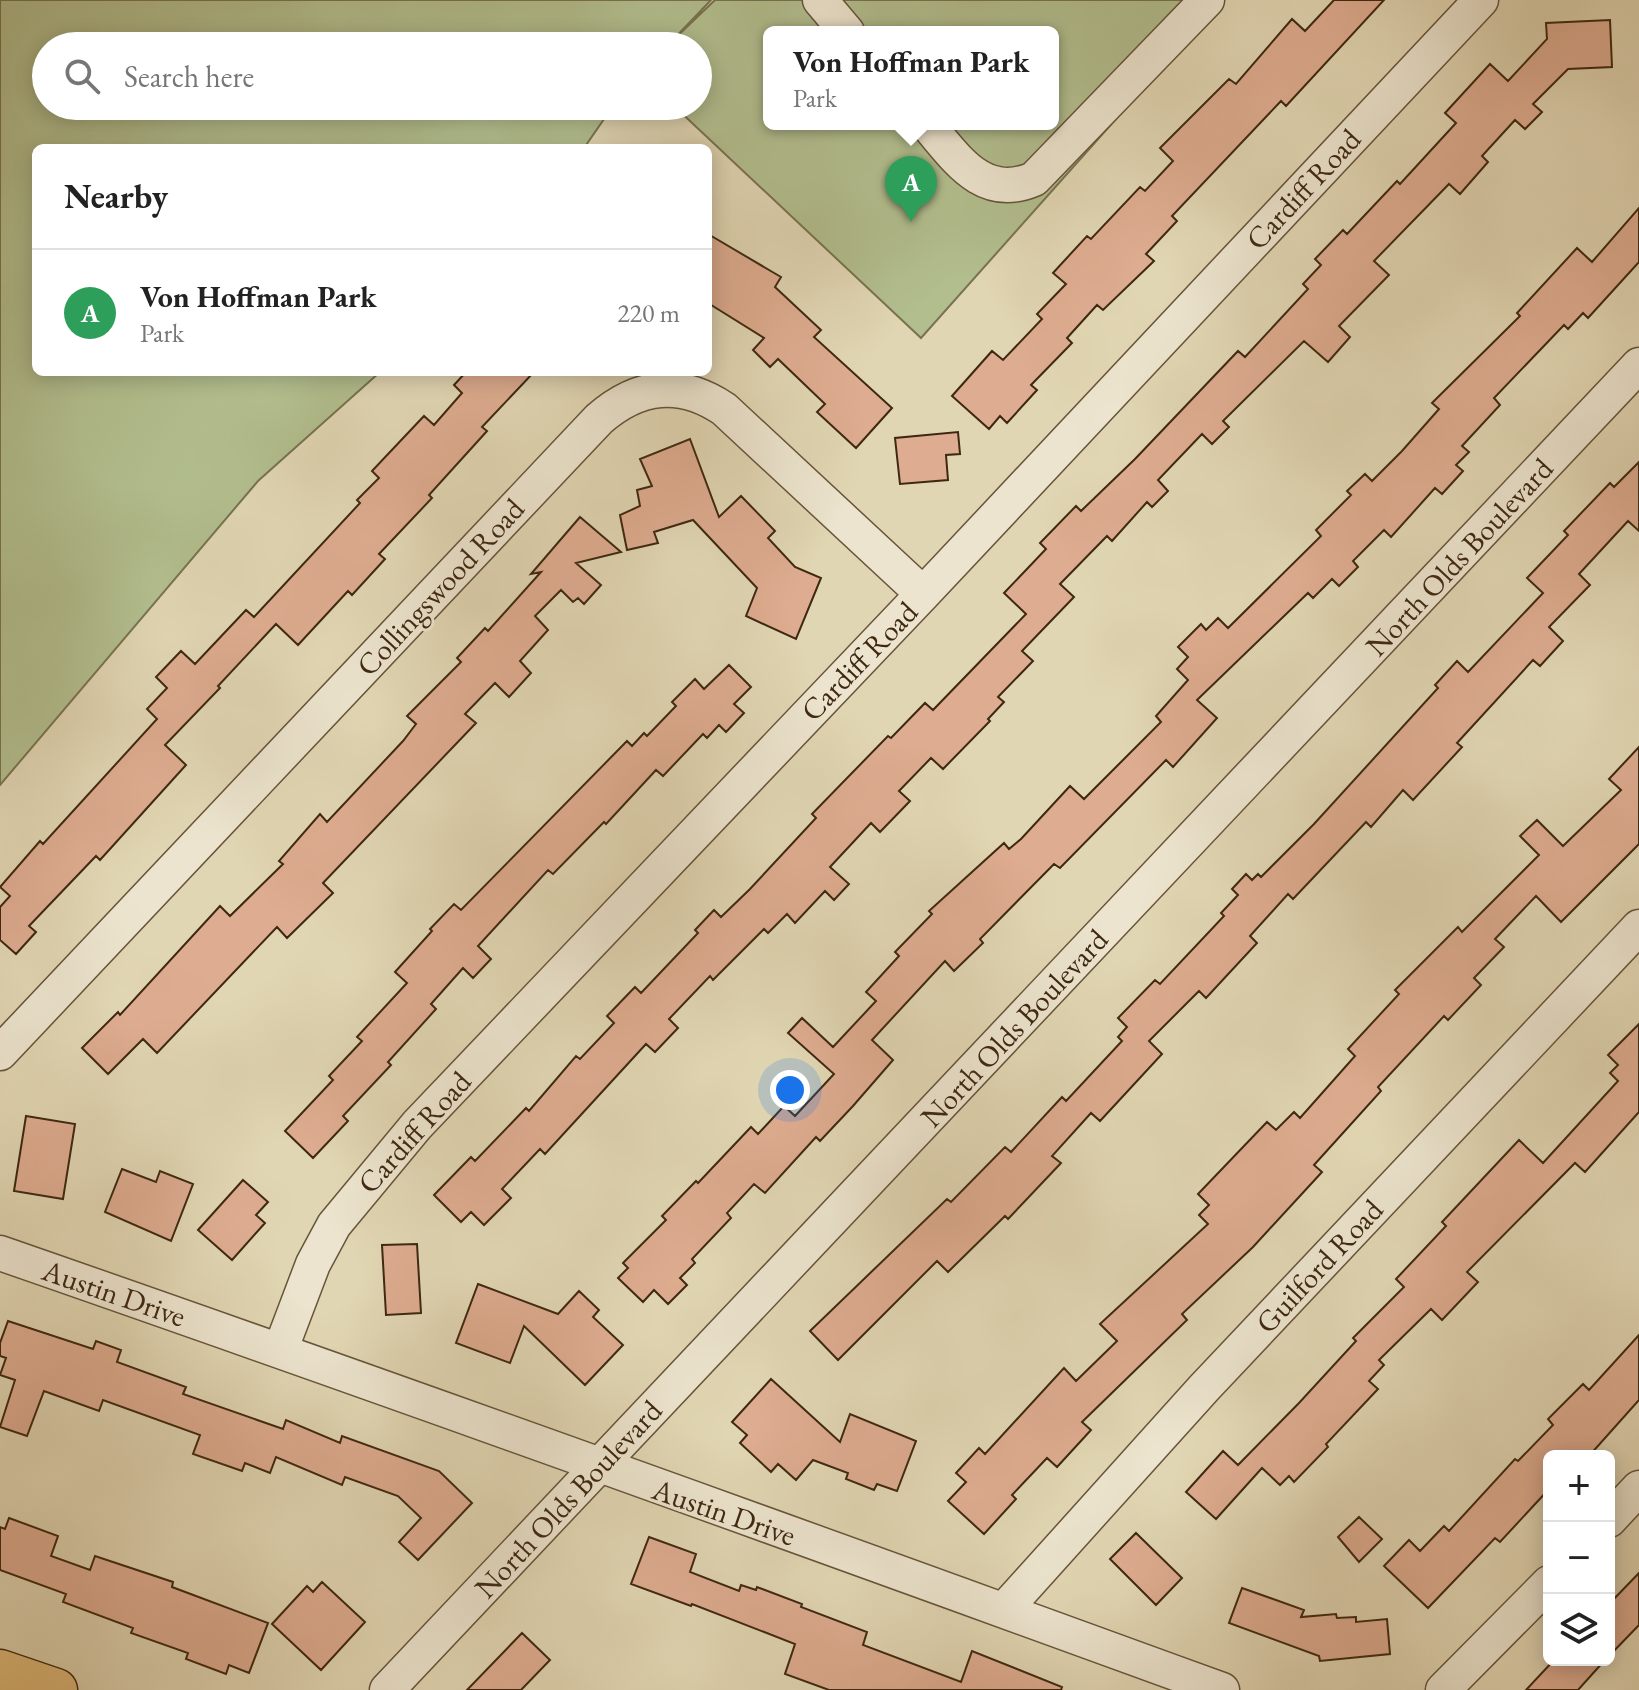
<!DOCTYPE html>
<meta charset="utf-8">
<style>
body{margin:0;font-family:"EB Garamond",serif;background:#f2f2f2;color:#222}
.controls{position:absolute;right:24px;bottom:24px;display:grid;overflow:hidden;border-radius:12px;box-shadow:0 4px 20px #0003}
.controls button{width:72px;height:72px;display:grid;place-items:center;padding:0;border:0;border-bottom:2px solid #e0e0e0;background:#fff;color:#222;font:40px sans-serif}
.you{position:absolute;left:790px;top:1090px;width:28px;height:28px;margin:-20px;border:6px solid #fff;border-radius:50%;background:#1a73e8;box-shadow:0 0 0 12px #1a73e833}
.badge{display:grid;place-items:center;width:52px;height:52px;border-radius:50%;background:#b45309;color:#fff;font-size:26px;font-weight:700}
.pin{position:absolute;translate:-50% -66px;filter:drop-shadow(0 2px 4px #0008)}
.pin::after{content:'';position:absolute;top:42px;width:28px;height:24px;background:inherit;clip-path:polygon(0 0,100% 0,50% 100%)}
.popup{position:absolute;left:763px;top:26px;width:296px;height:104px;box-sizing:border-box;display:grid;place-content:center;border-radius:12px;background:#fff;filter:drop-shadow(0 2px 6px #0005);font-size:26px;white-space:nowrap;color:#767676}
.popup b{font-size:30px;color:#222}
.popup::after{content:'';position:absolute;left:50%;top:100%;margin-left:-16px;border:16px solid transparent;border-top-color:#fff}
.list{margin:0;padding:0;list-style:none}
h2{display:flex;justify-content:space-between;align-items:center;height:104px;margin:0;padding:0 32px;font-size:34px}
h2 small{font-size:26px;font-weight:400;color:#767676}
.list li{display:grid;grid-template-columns:52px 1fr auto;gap:24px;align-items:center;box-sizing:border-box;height:128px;padding:0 32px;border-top:2px solid #e0e0e0}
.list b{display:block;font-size:30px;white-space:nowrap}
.list p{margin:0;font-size:26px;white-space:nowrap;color:#767676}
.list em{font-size:26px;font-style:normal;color:#767676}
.icon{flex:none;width:44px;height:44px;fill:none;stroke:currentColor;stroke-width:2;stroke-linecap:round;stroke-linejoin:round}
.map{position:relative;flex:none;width:1639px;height:1690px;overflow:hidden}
.search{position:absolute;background:#fff;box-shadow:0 4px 20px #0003;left:32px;top:32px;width:680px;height:88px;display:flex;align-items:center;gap:20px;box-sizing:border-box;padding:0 28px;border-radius:44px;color:#767676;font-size:30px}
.panel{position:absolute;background:#fff;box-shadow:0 4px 20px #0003;left:32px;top:144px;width:680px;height:232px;border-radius:12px}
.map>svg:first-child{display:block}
</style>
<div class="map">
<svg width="1639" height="1690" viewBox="0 0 1639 1690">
<rect width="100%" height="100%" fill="#e1d6b3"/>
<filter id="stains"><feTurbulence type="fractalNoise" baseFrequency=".0025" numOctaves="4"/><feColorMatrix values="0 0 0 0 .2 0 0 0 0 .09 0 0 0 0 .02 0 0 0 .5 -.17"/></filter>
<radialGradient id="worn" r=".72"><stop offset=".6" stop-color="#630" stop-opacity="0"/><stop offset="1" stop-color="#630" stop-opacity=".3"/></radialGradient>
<path fill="#b2be8e" stroke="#787350" stroke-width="2" fill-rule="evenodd" d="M0 0H711L669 44 715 0H1222L921 338 674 106H698V46H46V106H613L584 148H36V372H380L258 481 0 785ZM769 32H1053V124H769Z"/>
<path fill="#deac90" stroke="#3e2811" stroke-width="2" d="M1334 0H1384L1286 106 1281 101 1172 216 1177 221 1146 254 1154 261 1103 310 1097 305 1067 338 1072 343 1031 385 1037 390 1007 423 1000 416 989 429 952 396 992 351 1003 360 1042 319 1037 314 1066 284 1053 273 1087 236 1091 239 1140 187 1145 191 1173 161 1160 148 1229 79 1236 84 1292 19 1305 31Z
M1610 20 1612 67 1568 69 1533 104 1542 112 1525 129 1515 120 1482 156 1488 162 1460 194 1449 184 1374 261 1389 275 1339 326 1350 337 1328 362 1304 341 1223 421 1229 427 1212 444 1202 434 1158 480 1168 491 1152 507 1147 502 1112 541 1107 536 1060 584 1074 597 1022 651 1033 661 998 697 1004 702 988 719 990 721 943 769 931 758 899 791 910 801 880 832 871 823 830 867 849 884 834 900 825 891 795 923 787 914 768 933 764 929 713 980 710 976 669 1019 678 1028 655 1052 646 1044 545 1154 540 1149 502 1189 511 1198 484 1225 471 1212 461 1222 434 1195 471 1157 475 1161 526 1108 529 1111 576 1056 580 1059 614 1023 607 1016 635 987 641 993 698 933 695 930 714 910 721 917 750 889 816 818 812 814 888 736 891 738 925 703 933 710 1026 614 1004 593 1046 549 1040 543 1076 506 1081 511 1135 459 1238 351 1245 357 1308 289 1303 284 1321 265 1315 259 1343 230 1347 234 1397 181 1400 184 1456 123 1445 113 1490 64 1508 81 1547 39 1546 23Z
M1639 208V262L1588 318 1583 313 1568 329 1564 325 1494 398 1500 405 1462 446 1469 452 1456 465 1463 471 1442 494 1435 488 1391 537 1384 530 1353 561 1358 567 1339 586 1332 579 1313 598 1308 593 1197 700 1217 718 1173 767 1166 760 1060 868 1054 864 980 939 983 943 954 971 945 961 872 1040 893 1060 853 1106 820 1141 816 1137 765 1193 754 1184 727 1213 731 1218 692 1259 695 1263 680 1278 687 1285 668 1304 654 1290 643 1302 618 1278 628 1268 623 1263 666 1220 662 1216 696 1181 698 1183 751 1127 758 1134 784 1106 795 1116 834 1074 788 1033 802 1018 833 1047 876 1001 866 992 899 956 895 952 932 914 929 911 1004 843 1009 849 1021 839 1070 786 1084 799 1161 722 1156 716 1188 680 1177 669 1188 657 1178 647 1201 624 1206 630 1218 618 1228 628 1321 536 1316 530 1351 495 1347 491 1365 474 1372 481 1402 451 1439 409 1432 403 1520 316 1517 313 1577 248 1592 262Z
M708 234 781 277 775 287 821 330 814 337 892 408 856 448 817 412 825 404 778 359 770 367 753 350 764 338 708 303Z
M466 372H534L482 427 487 431 429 495 432 498 379 554 385 559 352 595 348 591 298 645 276 624 218 686 220 688 165 745 186 765 100 860 96 856 29 926 36 932 16 954 0 940V907L10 896 0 887 40 841 43 844 157 719 147 709 167 688 156 677 181 651 195 664 246 610 254 617 360 503 357 500 379 478 372 471 424 416 434 425 462 393 454 385Z
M958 432 960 454 946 455 948 480 900 484 895 438Z
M690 439 719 517 741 496 775 531 768 538 795 567 821 578 796 639 746 616 757 588 693 520 654 532 658 543 627 550 620 515 640 506 637 490 652 486 640 459Z
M1639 462V531L1628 521 1579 574 1590 585 1549 627 1563 641 1540 666 1533 660 1457 743 1462 747 1413 800 1403 790 1371 827 1366 822 1293 899 1288 894 1250 936 1257 943 1206 998 1199 991 1149 1041 1162 1054 1100 1121 1091 1113 1052 1156 1061 1163 1008 1219 1005 1216 948 1272 937 1261 838 1360 810 1331 947 1199 951 1202 1005 1147 1011 1152 1062 1097 1066 1101 1122 1041 1118 1037 1127 1027 1118 1018 1155 980 1160 984 1224 916 1221 913 1238 895 1232 889 1246 874 1252 880 1258 874 1261 877 1314 824 1438 688 1435 685 1457 661 1468 672 1543 593 1527 578 1568 535 1564 531 1610 483 1614 487Z
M580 517 621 552 576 563 601 585 584 604 578 598 573 602 561 590 535 616 548 630 520 661 531 673 509 697 495 683 465 714 476 723 323 883 333 893 287 938 277 927 157 1053 143 1039 108 1074 82 1048 118 1012 120 1015 220 906 230 916 283 864 279 861 320 814 327 822 403 741 416 724 407 716 461 662 457 658 485 628 488 631 541 572 531 574Z
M729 665 751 687 734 704 744 713 726 732 719 725 707 738 703 734 663 776 656 770 606 824 604 822 553 874 548 870 478 946 491 959 473 978 463 968 431 1004 436 1009 388 1062 391 1065 343 1116 348 1121 313 1158 285 1131 333 1080 329 1076 362 1041 357 1037 407 983 395 972 432 931 430 929 454 904 461 910 627 741 632 746 644 733 647 736 676 706 672 702 695 679 704 689Z
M1639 747V844L1561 922 1536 896 1495 939 1504 947 1474 978 1481 985 1448 1020 1444 1016 1378 1087 1381 1091 1314 1165 1322 1172 1253 1247 1182 1314 1187 1320 1082 1422 1091 1430 1057 1467 1047 1458 1012 1495 1016 1499 984 1534 948 1501 966 1482 956 1473 979 1448 985 1454 1064 1368 1076 1381 1117 1341 1100 1324 1208 1224 1199 1215 1209 1205 1198 1194 1267 1122 1276 1130 1294 1112 1300 1118 1355 1056 1348 1049 1399 994 1395 990 1458 927 1462 932 1539 855 1520 836 1537 820 1563 846 1621 790 1609 779Z
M1639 1024V1112L1585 1172 1575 1163 1467 1272 1478 1282 1442 1320 1431 1309 1379 1360 1384 1365 1369 1381 1378 1389 1326 1444 1328 1447 1294 1482 1289 1476 1280 1485 1262 1468 1216 1519 1186 1492 1223 1451 1238 1465 1299 1403 1356 1341 1353 1338 1404 1287 1396 1279 1446 1226 1442 1222 1519 1140 1543 1163 1618 1081 1610 1073 1618 1065 1608 1055Z
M26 1116 75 1124 63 1199 14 1191Z
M122 1169 156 1182 160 1171 193 1184 171 1241 105 1212Z
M243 1180 268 1202 256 1215 265 1223 232 1260 198 1230Z
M417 1244 421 1313 386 1315 382 1245Z
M478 1284 558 1314 579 1291 599 1310 593 1317 623 1345 585 1385 524 1326 510 1363 456 1343Z
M8 1321 93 1349 96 1341 121 1350 117 1362 186 1387 183 1394 283 1429 286 1420 340 1443 342 1436 439 1471 472 1503 418 1560 399 1542 421 1518 398 1496 345 1477 342 1485 276 1457 270 1473 245 1463 242 1471 193 1454 200 1435 103 1400 99 1411 44 1391 27 1436 0 1427 15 1380 0 1375 6 1358 0 1356V1343Z
M1639 1335V1400L1589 1456H1549V1489L1500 1542 1495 1538 1428 1608 1384 1566 1409 1540 1420 1551 1444 1526 1449 1531 1515 1459 1518 1461 1553 1425 1548 1419 1583 1384 1589 1390Z
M771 1379 840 1442 850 1414 916 1441 897 1491 877 1484 874 1490 846 1479 848 1473 813 1460 796 1480 778 1464 771 1472 740 1443 747 1435 732 1422Z
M1359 1517 1382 1539 1359 1562 1338 1537Z
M9 1518 58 1536 51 1556 90 1570 95 1556 173 1582 172 1587 268 1623 249 1673 229 1665 226 1674 186 1659 188 1653 131 1633 133 1628 63 1602 66 1594 0 1570V1527L5 1529Z
M1136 1533 1182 1578 1156 1605 1110 1559Z
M649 1537 696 1554 690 1572 739 1591 741 1585 756 1590 757 1587 802 1604 801 1607 867 1632 863 1645 961 1682 972 1651 1062 1687 1061 1690H829L785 1674 795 1644 692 1604 691 1606 631 1584Z
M1639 1573V1625L1609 1656V1604Z
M322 1582 365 1622 321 1670 272 1624 307 1586 313 1592Z
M1242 1588 1304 1610 1301 1617 1336 1614 1337 1618 1356 1617V1622L1387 1619 1390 1654 1320 1661 1319 1656 1229 1623Z
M522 1633 550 1660 521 1690H467Z
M1554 1660H1605L1578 1690H1526Z"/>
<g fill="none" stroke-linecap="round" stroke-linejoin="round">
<g stroke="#67543a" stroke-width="37">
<path id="minor" d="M820 0 847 32
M927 124C957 159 983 201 1034 179L1207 0
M0 1053 599 419C639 384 681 380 724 409L923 594
M0 1253C409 1395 816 1542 1222 1690
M280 1351 313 1264 334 1225 417 1125 923 594 1481 0
M1609 1520 1639 1488
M1004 1610 1204 1388 1639 927
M387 1690 1639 365
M1443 1690 1549 1583"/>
</g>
<g stroke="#3e2811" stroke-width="45">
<path id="major" d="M0 1671 56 1690"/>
</g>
<use href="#minor" stroke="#ece4ce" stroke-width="34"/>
<use href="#major" stroke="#e0bb7a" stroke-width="42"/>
</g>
<g text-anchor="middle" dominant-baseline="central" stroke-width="6" stroke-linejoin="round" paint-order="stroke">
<g font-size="30" fill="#3e2811" stroke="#ece4ce">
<text transform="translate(1303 189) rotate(-47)">Cardiff Road</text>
<text transform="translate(1459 557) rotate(-47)">North Olds Boulevard</text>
<text transform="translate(440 587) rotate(-47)">Collingswood Road</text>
<text transform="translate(859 661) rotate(-46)">Cardiff Road</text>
<text transform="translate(1014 1028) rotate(-47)">North Olds Boulevard</text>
<text transform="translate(414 1132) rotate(-48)">Cardiff Road</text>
<text transform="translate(1319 1266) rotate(-47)">Guilford Road</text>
<text transform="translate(114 1293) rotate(19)">Austin Drive</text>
<text transform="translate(568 1499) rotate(-47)">North Olds Boulevard</text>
<text transform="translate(724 1512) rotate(19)">Austin Drive</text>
</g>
</g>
<rect width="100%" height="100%" filter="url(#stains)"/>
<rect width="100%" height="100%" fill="url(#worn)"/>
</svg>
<div class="controls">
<button>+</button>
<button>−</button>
<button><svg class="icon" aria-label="layers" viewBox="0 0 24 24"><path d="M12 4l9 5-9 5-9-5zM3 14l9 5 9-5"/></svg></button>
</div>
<div class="you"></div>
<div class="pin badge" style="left:911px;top:222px;background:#2e9e5b">A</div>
<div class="popup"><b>Von Hoffman Park</b>Park</div>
<div class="search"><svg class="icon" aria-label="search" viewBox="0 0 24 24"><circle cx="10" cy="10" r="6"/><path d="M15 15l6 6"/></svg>Search here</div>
<section class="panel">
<h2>Nearby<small></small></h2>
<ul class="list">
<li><span class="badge" style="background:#2e9e5b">A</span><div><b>Von Hoffman Park</b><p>Park</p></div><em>220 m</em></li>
</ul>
</section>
</div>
